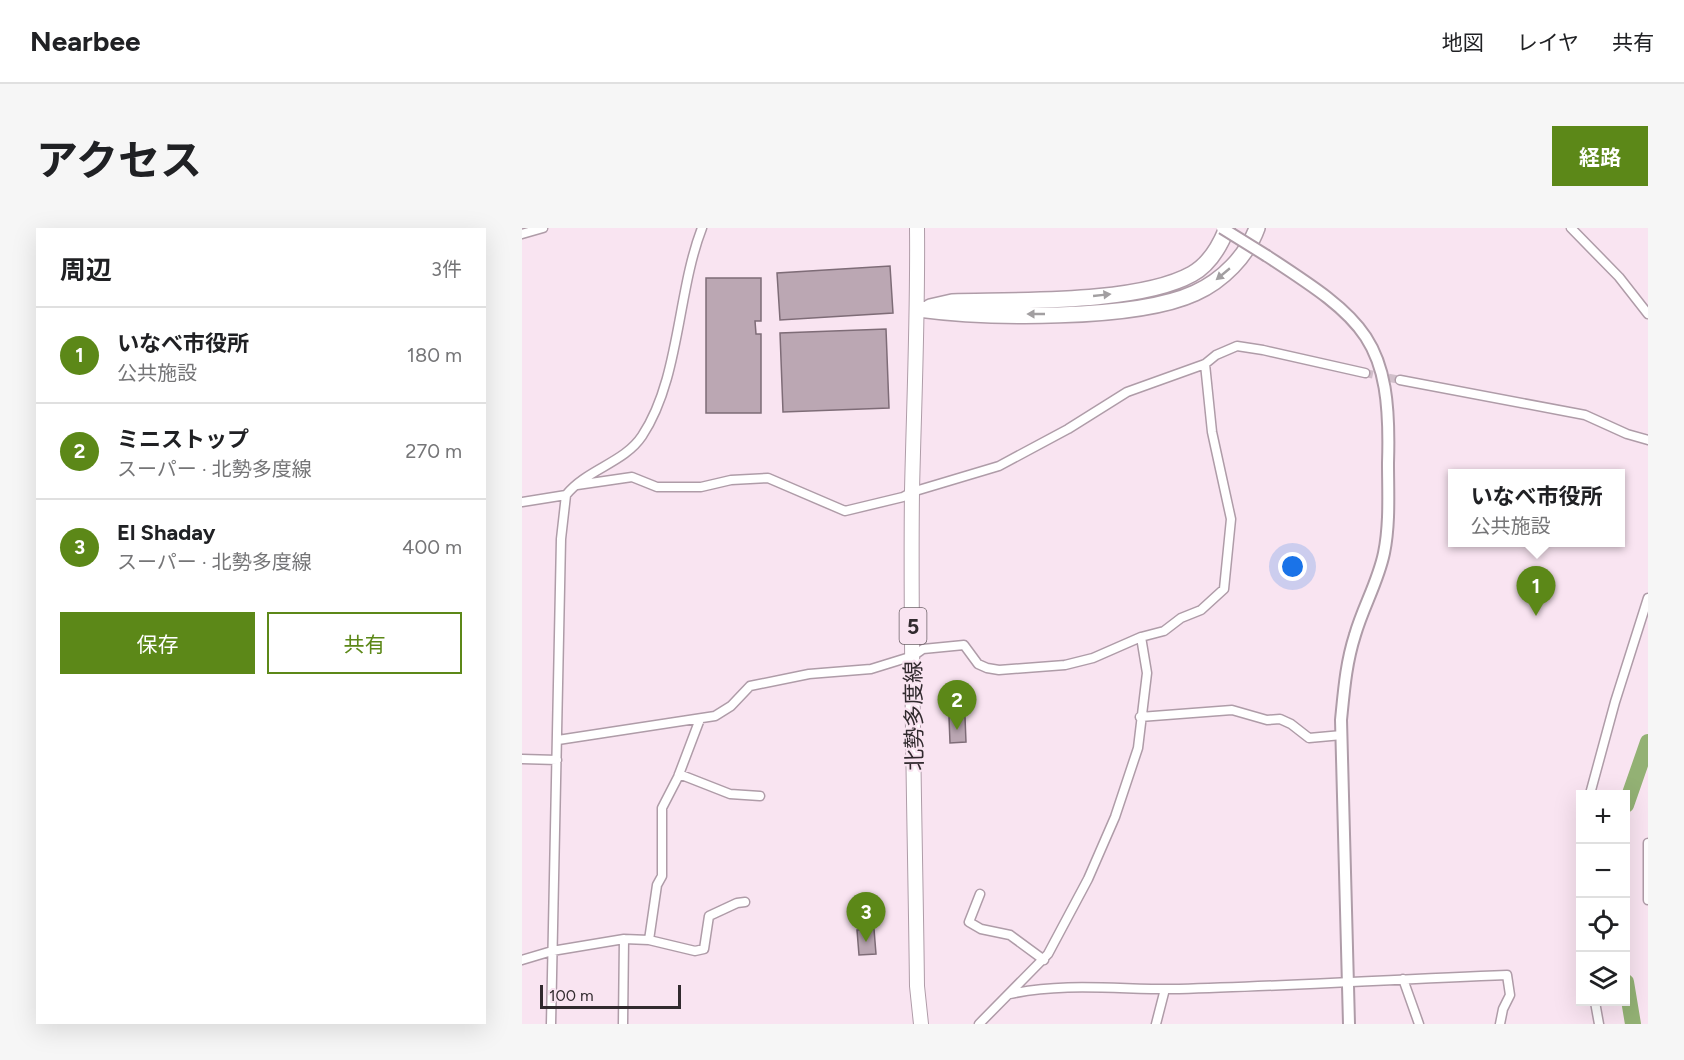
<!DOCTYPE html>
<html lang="ja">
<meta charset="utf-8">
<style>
body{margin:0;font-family:Figtree,"Noto Sans JP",sans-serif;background:#f6f6f6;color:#202124}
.controls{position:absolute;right:18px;bottom:18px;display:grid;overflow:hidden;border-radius:0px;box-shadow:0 6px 24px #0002}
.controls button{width:54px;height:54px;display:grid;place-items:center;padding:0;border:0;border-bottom:2px solid #e0e0e0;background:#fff;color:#202124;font:30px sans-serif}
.scale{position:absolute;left:18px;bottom:15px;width:141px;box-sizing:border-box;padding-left:6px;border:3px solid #312a2e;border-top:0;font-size:16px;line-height:21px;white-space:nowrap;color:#312a2e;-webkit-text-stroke:4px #f9e4f1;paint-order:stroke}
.you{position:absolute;left:771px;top:339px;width:21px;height:21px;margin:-15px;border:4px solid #fff;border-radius:50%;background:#1a73e8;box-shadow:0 0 0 9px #1a73e833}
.badge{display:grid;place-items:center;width:39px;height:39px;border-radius:50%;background:#5c8818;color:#fff;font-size:20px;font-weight:700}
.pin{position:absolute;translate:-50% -50px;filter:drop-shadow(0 2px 3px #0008)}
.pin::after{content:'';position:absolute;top:32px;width:21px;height:18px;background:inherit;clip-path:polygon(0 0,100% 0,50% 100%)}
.popup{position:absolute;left:926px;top:241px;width:177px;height:78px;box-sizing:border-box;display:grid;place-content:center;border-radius:0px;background:#fff;filter:drop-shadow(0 2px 4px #0005);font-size:20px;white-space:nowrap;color:#757577}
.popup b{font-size:22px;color:#202124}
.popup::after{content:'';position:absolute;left:50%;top:100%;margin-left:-12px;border:12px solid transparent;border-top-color:#fff}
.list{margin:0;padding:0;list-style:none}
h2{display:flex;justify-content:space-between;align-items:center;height:78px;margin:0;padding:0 24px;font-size:26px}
h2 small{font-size:20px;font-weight:400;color:#757577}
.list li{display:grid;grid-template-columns:39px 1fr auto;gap:18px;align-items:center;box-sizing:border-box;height:96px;padding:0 24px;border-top:2px solid #e0e0e0}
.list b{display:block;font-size:22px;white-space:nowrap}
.list p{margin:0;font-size:20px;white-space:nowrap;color:#757577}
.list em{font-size:20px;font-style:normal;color:#757577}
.actions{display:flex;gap:12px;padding:18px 24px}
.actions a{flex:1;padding:14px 0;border:2px solid #5c8818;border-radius:0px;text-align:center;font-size:21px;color:#5c8818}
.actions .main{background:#5c8818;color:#fff}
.icon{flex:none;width:33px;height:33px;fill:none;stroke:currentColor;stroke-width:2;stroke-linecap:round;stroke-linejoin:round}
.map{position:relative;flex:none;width:1126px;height:796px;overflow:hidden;border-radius:0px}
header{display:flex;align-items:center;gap:36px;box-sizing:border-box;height:84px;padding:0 30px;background:#fff;border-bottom:2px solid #e0e0e0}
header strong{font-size:28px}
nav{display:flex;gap:33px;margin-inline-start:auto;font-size:21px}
.intro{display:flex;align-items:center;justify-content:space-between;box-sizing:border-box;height:144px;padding:0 36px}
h1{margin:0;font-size:42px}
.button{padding:15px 27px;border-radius:0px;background:#5c8818;color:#fff;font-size:21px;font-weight:700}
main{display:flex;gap:36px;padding:0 36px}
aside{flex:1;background:#fff;border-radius:0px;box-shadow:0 6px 24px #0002}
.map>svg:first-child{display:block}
</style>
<header>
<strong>Nearbee</strong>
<nav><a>地図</a><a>レイヤ</a><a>共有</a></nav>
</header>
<div class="intro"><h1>アクセス</h1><a class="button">経路</a></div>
<main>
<aside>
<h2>周辺<small>3件</small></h2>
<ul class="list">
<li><span class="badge">1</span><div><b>いなべ市役所</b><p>公共施設</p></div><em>180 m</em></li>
<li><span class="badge">2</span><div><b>ミニストップ</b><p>スーパー · 北勢多度線</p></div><em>270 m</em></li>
<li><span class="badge">3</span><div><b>El Shaday</b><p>スーパー · 北勢多度線</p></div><em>400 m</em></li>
</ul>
<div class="actions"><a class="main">保存</a><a>共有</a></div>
</aside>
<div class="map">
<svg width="1126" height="796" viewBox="0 0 1126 796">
<rect width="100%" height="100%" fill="#f9e4f1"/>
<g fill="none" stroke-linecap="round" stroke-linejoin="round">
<path stroke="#93b174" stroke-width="16" d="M1104 577 1126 514
M1104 754 1111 796"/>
</g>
<path fill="#bba7b3" stroke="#7e6c77" stroke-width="1.5" d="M368 38 371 85 258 92 255 45Z
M184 50H239V93H233L234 106H239V185H184Z
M364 101 367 180 261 184 258 105Z
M427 489H443L444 514 428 515Z
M352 701 354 726 337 727 335 702Z"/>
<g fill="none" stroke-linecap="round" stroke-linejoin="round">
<path stroke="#d1bfca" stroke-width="8" stroke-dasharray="8 4" stroke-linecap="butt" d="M843 145 878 152"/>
<g stroke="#af9ca8" stroke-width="11">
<path id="minor" d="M1049 0 1097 49 1126 86
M0 6 21 0
M878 152 1063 187 1105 206 1126 212
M55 257 110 249 135 259H179L209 252 246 250 323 283 381 269 390 264 477 238 546 201 605 164 683 136 694 127 715 118 741 122 843 145
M0 274 44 267
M618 489 710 482 745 492 758 491 769 496 787 510 820 507
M36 512 193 488 209 478 228 458 287 446 349 441 391 428 401 421 442 417 456 436 465 440 477 442 543 437 571 430 619 409 642 403 659 390 679 382 702 361 709 291 690 204 683 136
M0 531 35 532
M157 546 208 566 238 568
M1068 566 1093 474 1126 370
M1126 615V672
M458 666 447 694 459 701 488 707 522 732
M102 711 127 712 135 657 140 648V580L156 549 178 491
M127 712 173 723 182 721 187 688 215 675 223 674
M0 732 30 723 102 711 101 796
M881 751 897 796
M488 766C543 754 601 762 657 761 766 758 876 751 985 747L988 767 981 781 978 796
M1073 774 1077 796
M29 796 39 311 44 267C65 241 102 235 120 208 158 151 155 64 180 0
M457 796 526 726 566 651 593 589 616 520 625 445 619 409
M634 796 643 761"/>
</g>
<g stroke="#af9ca8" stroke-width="14">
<path id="tertiary" d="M745 28C843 92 870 111 866 235 866 264 868 296 862 325 856 354 841 379 833 407 824 435 822 462 819 492L827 796"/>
</g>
<g stroke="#af9ca8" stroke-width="16">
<path id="primary" d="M395 0C396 88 392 175 390 263 388 428 393 593 395 758L399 796"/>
</g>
<g stroke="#af9ca8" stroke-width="18">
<path id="motorway" d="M408 79 430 74C493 72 616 76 670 46 688 36 698 18 705 0
M396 81C464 90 612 93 673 65 700 53 725 28 735 0"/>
</g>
<use href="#minor" stroke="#fff" stroke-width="8"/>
<use href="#tertiary" stroke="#fff" stroke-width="10"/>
<use href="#primary" stroke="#fff" stroke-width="14"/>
<use href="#motorway" stroke="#fff" stroke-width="15"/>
<g stroke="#af9ca8" stroke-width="14" stroke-linecap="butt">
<path id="tertiary-bridge" d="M700 0 745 28"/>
</g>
<use href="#tertiary-bridge" stroke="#fff" stroke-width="10"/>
</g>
<defs><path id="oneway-solid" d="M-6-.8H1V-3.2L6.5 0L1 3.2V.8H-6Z" transform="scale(1.5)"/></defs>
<g fill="#a29fa1">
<use href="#oneway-solid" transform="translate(701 46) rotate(140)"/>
<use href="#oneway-solid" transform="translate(580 67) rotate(-6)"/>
<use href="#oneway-solid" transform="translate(514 86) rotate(-180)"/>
</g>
<g text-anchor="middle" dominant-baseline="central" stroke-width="4.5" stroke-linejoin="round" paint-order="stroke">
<rect fill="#f9e4f1" stroke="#6d6268" stroke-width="1.5" x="377.5" y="380" width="27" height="36" rx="4.5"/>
<g font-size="21" font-weight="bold" fill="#312a2e">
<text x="391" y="398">5</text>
</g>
<g font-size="22" fill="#312a2e" stroke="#f9e4f1">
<text transform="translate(392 488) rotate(-91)">北勢多度線</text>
</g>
</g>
</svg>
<div class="controls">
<button>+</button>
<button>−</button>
<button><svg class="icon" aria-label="locate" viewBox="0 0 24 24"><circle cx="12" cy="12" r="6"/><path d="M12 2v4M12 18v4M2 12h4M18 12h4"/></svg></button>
<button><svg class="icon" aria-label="layers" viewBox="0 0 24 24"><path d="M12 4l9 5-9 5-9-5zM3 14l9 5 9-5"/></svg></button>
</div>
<div class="scale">100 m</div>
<div class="you"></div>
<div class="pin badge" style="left:1014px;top:388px">1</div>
<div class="popup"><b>いなべ市役所</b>公共施設</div>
<div class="pin badge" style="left:435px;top:502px">2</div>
<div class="pin badge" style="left:344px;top:714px">3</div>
</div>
</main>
